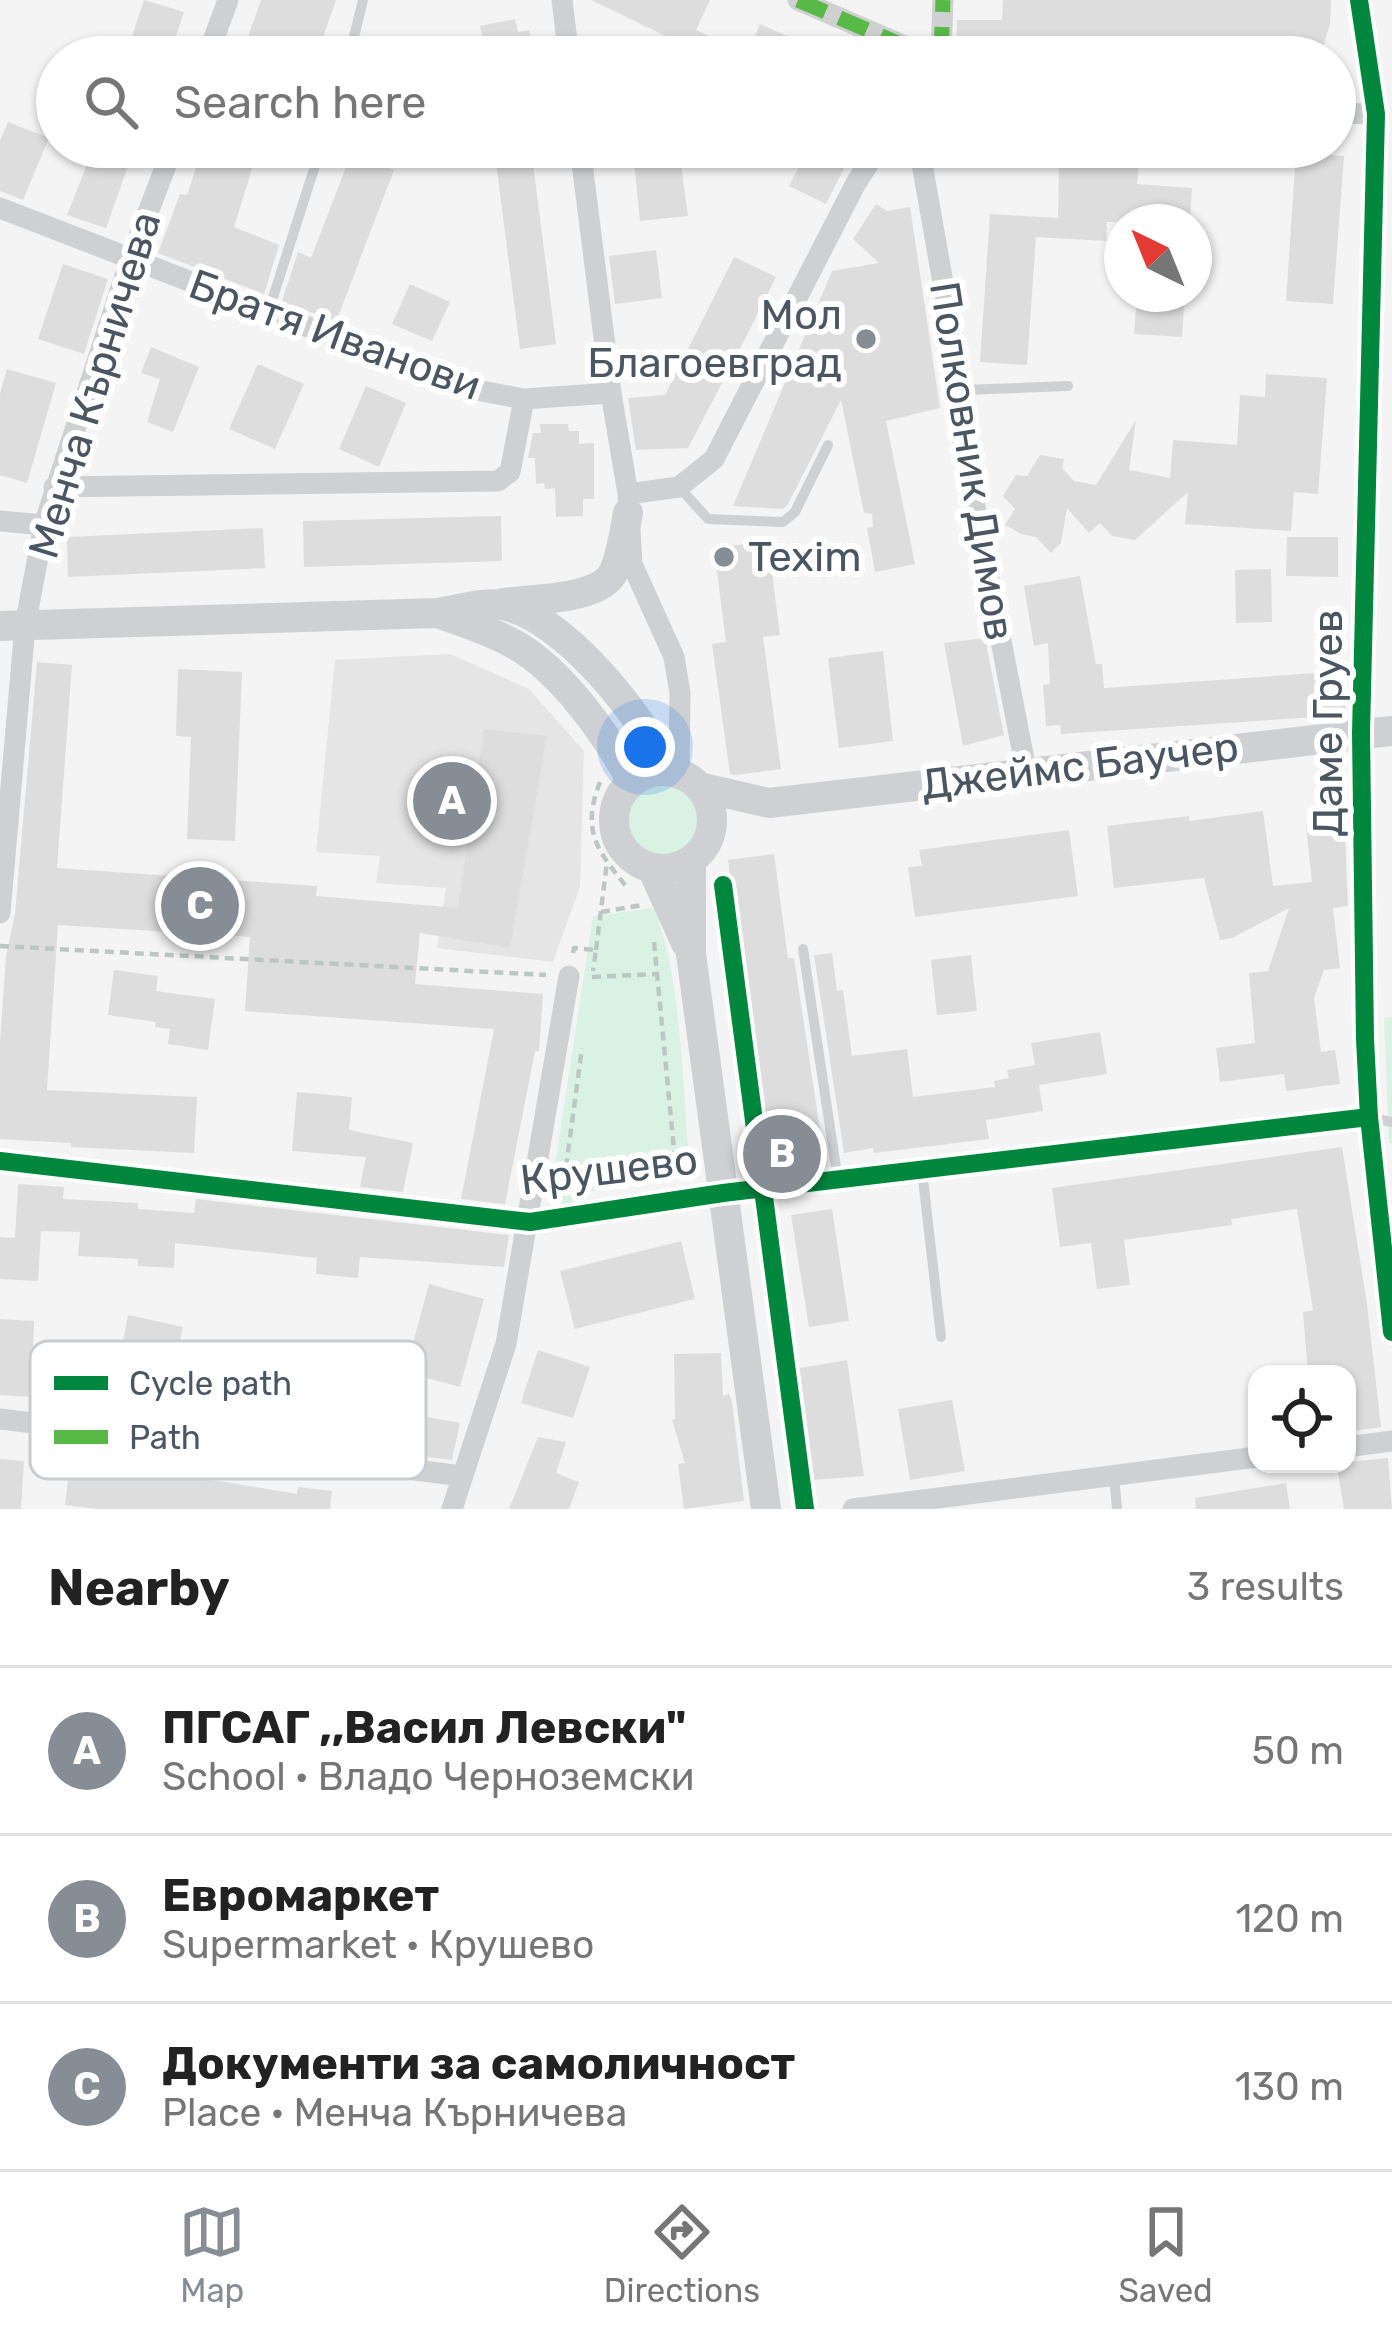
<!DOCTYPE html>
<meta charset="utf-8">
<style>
body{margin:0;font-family:Rubik,sans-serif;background:#f2f2f2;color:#222}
.controls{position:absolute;right:36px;bottom:36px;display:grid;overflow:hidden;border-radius:24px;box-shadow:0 3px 9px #0004}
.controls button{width:108px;height:108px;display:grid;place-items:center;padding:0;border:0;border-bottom:3px solid #e0e0e0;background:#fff;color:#222;font:60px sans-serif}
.compass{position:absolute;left:1104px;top:204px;width:108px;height:108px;border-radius:50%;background:#fff;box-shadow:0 3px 9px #0004;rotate:317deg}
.you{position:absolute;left:645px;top:747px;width:42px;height:42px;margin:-30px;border:9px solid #fff;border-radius:50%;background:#1a73e8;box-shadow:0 0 0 18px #1a73e833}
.badge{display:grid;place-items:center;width:78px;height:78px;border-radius:50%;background:#868d94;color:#fff;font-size:39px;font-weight:700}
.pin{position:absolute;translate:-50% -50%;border:6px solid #fff;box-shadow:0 3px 12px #0006}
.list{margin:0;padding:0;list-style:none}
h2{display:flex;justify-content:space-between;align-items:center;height:156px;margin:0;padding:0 48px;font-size:51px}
h2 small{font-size:39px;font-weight:400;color:#767676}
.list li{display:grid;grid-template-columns:78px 1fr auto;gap:36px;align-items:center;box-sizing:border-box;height:168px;padding:0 48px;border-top:3px solid #e0e0e0}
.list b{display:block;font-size:45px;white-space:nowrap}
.list p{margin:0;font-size:39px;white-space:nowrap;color:#767676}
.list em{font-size:39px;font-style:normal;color:#767676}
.icon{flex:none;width:66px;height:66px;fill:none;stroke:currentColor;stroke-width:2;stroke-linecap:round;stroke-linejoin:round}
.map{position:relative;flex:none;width:1392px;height:1509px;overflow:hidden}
.search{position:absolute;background:#fff;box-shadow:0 3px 9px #0004;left:36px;right:36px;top:36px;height:132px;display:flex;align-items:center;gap:30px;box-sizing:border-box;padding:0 42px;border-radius:66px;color:#767676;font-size:45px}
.sheet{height:660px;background:#fff}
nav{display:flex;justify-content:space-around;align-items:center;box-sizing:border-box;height:168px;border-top:3px solid #e0e0e0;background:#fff;font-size:33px;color:#767676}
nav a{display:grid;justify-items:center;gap:6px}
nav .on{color:#868d94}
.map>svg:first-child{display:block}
</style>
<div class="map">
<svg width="1392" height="1509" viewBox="0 0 1392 1509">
<rect width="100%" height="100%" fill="#f4f4f4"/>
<path fill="#e6e5e6" d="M450 654 529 689 584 751 580 887 553 962 437 948 446 888 376 883 380 856 316 852 335 660Z"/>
<path fill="#d9f2e3" d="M622 820a41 41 0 1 1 82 0a41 41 0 1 1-82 0Z
M654 908C682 975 683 1096 690 1171L590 1192 589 1198 566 1206 551 1191 593 916Z
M1392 1017V1143H1389L1384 1018Z"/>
<path fill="#ddddde" d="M144 0 184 12 169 57H125Z
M261 0H336L316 57H241Z
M591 0H710L696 30 747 54 760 24 835 57H668L676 41Z
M1003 0H1331L1330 24 1320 57H1200V53L1176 52 1151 45 1148 57H956L957 20H1002Z
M515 19 518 32 529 30 534 52 486 57 480 26Z
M8 122 49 138 23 200 0 191V141Z
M94 147H135L106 228 67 215Z
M203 147H259L234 227 279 245 264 294 158 253 180 194 187 195Z
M494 147H531L556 344 520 349Z
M809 147H855L826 204 789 186Z
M679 150 688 216 640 221 633 152Z
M1296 153 1344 156 1333 304 1286 301Z
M351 154 394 170 336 322 282 301 298 252 311 258Z
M1059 161 1139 165 1137 184 1192 188 1190 222H1107L1106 241 1036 237 1027 365 980 362 990 214 1058 218Z
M876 204 887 211 910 207 940 408 886 421 915 564 875 572 867 528 873 527 872 514 864 513 841 400 787 506 783 509 733 506 832 271 879 263 853 239Z
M656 250 662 298 615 304 609 256Z
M734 257 776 277 746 337 688 448 636 450 628 398 665 395Z
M63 264 108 279 84 354 38 339Z
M410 284 450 302 432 341 392 324Z
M1137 294H1185L1182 337 1134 334Z
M151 347 199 367 173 432 147 422 160 379 141 373Z
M258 364 304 384 275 449 229 429Z
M7 369 56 383 27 483 0 475V394Z
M1266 374 1327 378 1318 494 1294 492 1291 531 1185 524 1188 492 1135 540 1112 536 1100 523 1089 533 1067 508 1061 543 1051 553 1036 537 1021 534 1005 525 1015 509 1003 496 1016 475 1027 476 1040 455 1064 459 1062 468 1074 481 1096 485 1136 420 1129 470 1170 478 1173 440 1237 445 1240 395 1265 397Z
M366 386 406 403 379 467 339 449Z
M540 424H568L569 431H579V444L594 443V499H583V516L556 517 555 488 545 489 544 483 536 484 535 458H528L533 433H541Z
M501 516 502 561 304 567 303 521Z
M263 528 265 568 68 577 67 537Z
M1287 537H1338V577L1286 576Z
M768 541 780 635 763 637 781 769 735 775 730 774 712 644 726 642 714 548Z
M1271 569 1272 622 1236 623 1235 570Z
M1080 576 1096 664H1102L1104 688 1345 671 1346 715 1061 734 1060 725 1046 726 1043 685 1050 684 1048 643 1034 646 1024 586Z
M985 638 1004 735 963 746 944 643Z
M883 651 893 741 839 748 828 658Z
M37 662 72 665 57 868 317 886 316 896 458 908 484 729 547 736 510 948 420 933 415 984 543 994 539 1051H535L505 1204 461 1199 494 1029 245 1011 250 937 58 925 47 1090 197 1097 194 1153 71 1147V1143L0 1139V1042L6 956 15 914Z
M178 669 242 672 235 841 187 839 191 737 176 736Z
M1344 809 1348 906 1333 908 1340 968 1324 970 1314 998 1321 1052 1335 1050 1340 1084 1286 1091 1284 1074 1220 1082 1216 1048 1255 1043 1249 973 1268 971 1289 908 1232 938 1220 940 1204 878 1114 888 1107 826 1189 816V821L1263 811 1273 886 1312 882 1306 827 1317 825 1316 812Z
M1069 830 1078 896 915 917 908 867 922 866 919 850Z
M774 854 788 958H794L824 1156 815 1157V1161L767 1169 728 860Z
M832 953 837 991 843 990 852 1056 907 1049 913 1097 995 1087 994 1081 1009 1078 1007 1070 1035 1065 1031 1043 1100 1032 1107 1074 1039 1085 1043 1111 986 1120 989 1139 874 1153 873 1148 844 1153 814 955Z
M971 955 977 1011 937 1015 931 960Z
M114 970 158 976 156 991 215 999 208 1050 168 1044 170 1029 155 1027 156 1022 108 1015Z
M297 1092 352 1097 349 1130 413 1143 403 1192 360 1187 366 1157 292 1151Z
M1342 1147 1367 1304 1381 1427 1347 1432V1374H1308L1303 1312 1313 1310 1297 1209 1231 1219 1232 1225 1124 1240 1130 1285 1097 1289 1091 1243 1060 1247 1052 1188Z
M18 1184 64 1187 63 1199 138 1203V1209L194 1213 196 1199 509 1235 504 1267 360 1257 358 1278 316 1274 317 1258 175 1243 174 1268 138 1266V1259L78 1256 80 1232 41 1231 38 1281 0 1279V1237L15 1238Z
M832 1209 849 1321 809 1327 791 1215Z
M681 1241 695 1299 575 1329 560 1271Z
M429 1284 484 1299 460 1387 405 1372Z
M128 1315 183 1327 173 1373 232 1376V1370L283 1374 282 1379 396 1399 394 1411 460 1423 452 1460 227 1432 228 1428 61 1411 63 1399 0 1395V1319L34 1321 33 1347 120 1356Z
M538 1350 590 1367 573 1418 521 1403Z
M721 1353 723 1396 729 1394 732 1402 744 1501 684 1509 678 1464 685 1463 672 1420 675 1419 674 1354Z
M847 1360 864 1476 813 1480 795 1369Z
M952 1400 965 1471 910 1480 898 1409Z
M538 1437 566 1442 556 1473 579 1482 569 1509H509Z
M1388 1458 1392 1509H1344L1337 1467 1347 1465V1462Z
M0 1459 24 1461 21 1509H0Z
M70 1462 145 1472 144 1476 219 1481 297 1494 298 1487 332 1491 330 1509H97L65 1505Z
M1286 1483 1290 1509H1196L1195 1498Z"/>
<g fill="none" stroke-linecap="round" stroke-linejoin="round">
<path stroke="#bcc7c4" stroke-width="4.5" stroke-dasharray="9 6" stroke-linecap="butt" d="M600 782C580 833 599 852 629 890
M601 912 642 905
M654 942 676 1171 684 1177
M0 946 546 975
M596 950 607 862
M573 953 574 948 596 950 593 971
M592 977 657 974
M562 1197 582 1048"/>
<path stroke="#ced0d2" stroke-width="10" d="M349 57 363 0
M268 313 321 147
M962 390 1068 386
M679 487 708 519 783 522 795 512 828 445
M803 949 838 1180
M1369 1117 1392 1122
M922 1170 941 1337
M1114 1476 1117 1509"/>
<path stroke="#ced0d2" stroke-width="21" d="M562 0 569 57
M798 0 930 57
M1359 0 1376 114 1361 733 1365 1039 1369 1117 1392 1332
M207 57 228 0
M941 57 943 0
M1335 113 1376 114
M580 147 611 393 628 494 632 564 674 657 680 693 679 773
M919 147 962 390 959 424 1027 775
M0 208 466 388 524 399 611 393
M54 487 498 481 510 472 524 399
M628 494 679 487 714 459 856 183 879 147
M0 521 44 525
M0 913 25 626 44 525 131 257 173 147
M0 1161 530 1222 723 1193 1369 1117
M0 1419 463 1476
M1347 1447 1392 1441
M452 1509 506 1344 569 976
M853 1509 1257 1457"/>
<path stroke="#ced0d4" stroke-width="30" d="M503 603C532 599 602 600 614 571 622 554 624 532 628 513
M443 615C467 623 492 632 514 644 562 671 607 735 632 782
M0 626 438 613C458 610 482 602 502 605 564 616 643 717 668 771
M614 820a49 49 0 1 1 98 0a49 49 0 1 1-98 0Z
M699 787 769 803 1392 731
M691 860V954L766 1509
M652 868 686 943"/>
<path stroke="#58b947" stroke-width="15" stroke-dasharray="30 15" stroke-linecap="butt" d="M798 0 930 57
M941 57 943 0"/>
<g stroke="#fff" stroke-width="26">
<path id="cycleway" d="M1359 0 1376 114 1361 733 1365 1039 1369 1117 1392 1332
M723 885 805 1509
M0 1161 530 1222 723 1193 1369 1117"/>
</g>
<use href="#cycleway" stroke="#00873e" stroke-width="18"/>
</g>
<g fill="#868d94" stroke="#fff" stroke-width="4.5">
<circle cx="866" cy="339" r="12"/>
<circle cx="724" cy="557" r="12"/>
</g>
<g text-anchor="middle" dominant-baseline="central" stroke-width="12" stroke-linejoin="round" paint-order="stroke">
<g font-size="42" fill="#4a5661" stroke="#fff" text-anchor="end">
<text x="842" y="315">Мол<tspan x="842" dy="48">Благоевград</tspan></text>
<text x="748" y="557" text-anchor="start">Texim</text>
</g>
<g font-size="42" fill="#4a5661" stroke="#fff">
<text transform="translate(335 335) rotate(20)">Братя Иванови</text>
<text transform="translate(95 385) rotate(-73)">Менча Кърничева</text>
<text transform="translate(972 461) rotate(81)">Полковник Димов</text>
<text transform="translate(1328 723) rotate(-90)">Даме Груев</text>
<text transform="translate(1080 766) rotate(-7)">Джеймс Баучер</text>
<text transform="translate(609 1170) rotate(-7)">Крушево</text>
</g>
</g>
<rect x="30" y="1341" width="396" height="138" rx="18" fill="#fff" stroke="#c9ccd0" stroke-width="3"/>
<rect x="54" y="1376" width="54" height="14" fill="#00873e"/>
<rect x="54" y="1430" width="54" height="14" fill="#58b947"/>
<g font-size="33" fill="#4a5661">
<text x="129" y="1395">Cycle path</text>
<text x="129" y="1449">Path</text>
</g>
</svg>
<div class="controls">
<button><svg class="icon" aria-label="locate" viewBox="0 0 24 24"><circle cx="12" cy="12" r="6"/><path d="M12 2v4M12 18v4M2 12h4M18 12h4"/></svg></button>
</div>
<svg class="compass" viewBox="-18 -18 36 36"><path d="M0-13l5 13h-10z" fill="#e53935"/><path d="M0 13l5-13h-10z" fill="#767676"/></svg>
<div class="you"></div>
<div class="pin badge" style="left:452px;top:801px">A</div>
<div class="pin badge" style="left:782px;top:1154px">B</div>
<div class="pin badge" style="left:200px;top:906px">C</div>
<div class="search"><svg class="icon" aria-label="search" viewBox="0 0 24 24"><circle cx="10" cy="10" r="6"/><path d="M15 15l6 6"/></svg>Search here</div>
</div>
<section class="sheet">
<h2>Nearby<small>3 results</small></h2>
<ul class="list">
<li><span class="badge">A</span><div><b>ПГСАГ ,,Васил Левски&quot;</b><p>School · Владо Черноземски</p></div><em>50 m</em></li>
<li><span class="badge">B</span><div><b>Евромаркет</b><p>Supermarket · Крушево</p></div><em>120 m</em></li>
<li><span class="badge">C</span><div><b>Документи за самоличност</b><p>Place · Менча Кърничева</p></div><em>130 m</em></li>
</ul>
</section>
<nav>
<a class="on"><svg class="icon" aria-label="map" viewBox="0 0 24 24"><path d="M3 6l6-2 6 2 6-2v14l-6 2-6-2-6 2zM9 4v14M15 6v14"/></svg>Map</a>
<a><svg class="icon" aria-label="directions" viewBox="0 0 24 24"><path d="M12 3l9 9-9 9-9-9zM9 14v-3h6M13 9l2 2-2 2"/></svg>Directions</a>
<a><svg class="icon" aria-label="saved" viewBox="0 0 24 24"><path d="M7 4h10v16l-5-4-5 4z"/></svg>Saved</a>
</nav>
